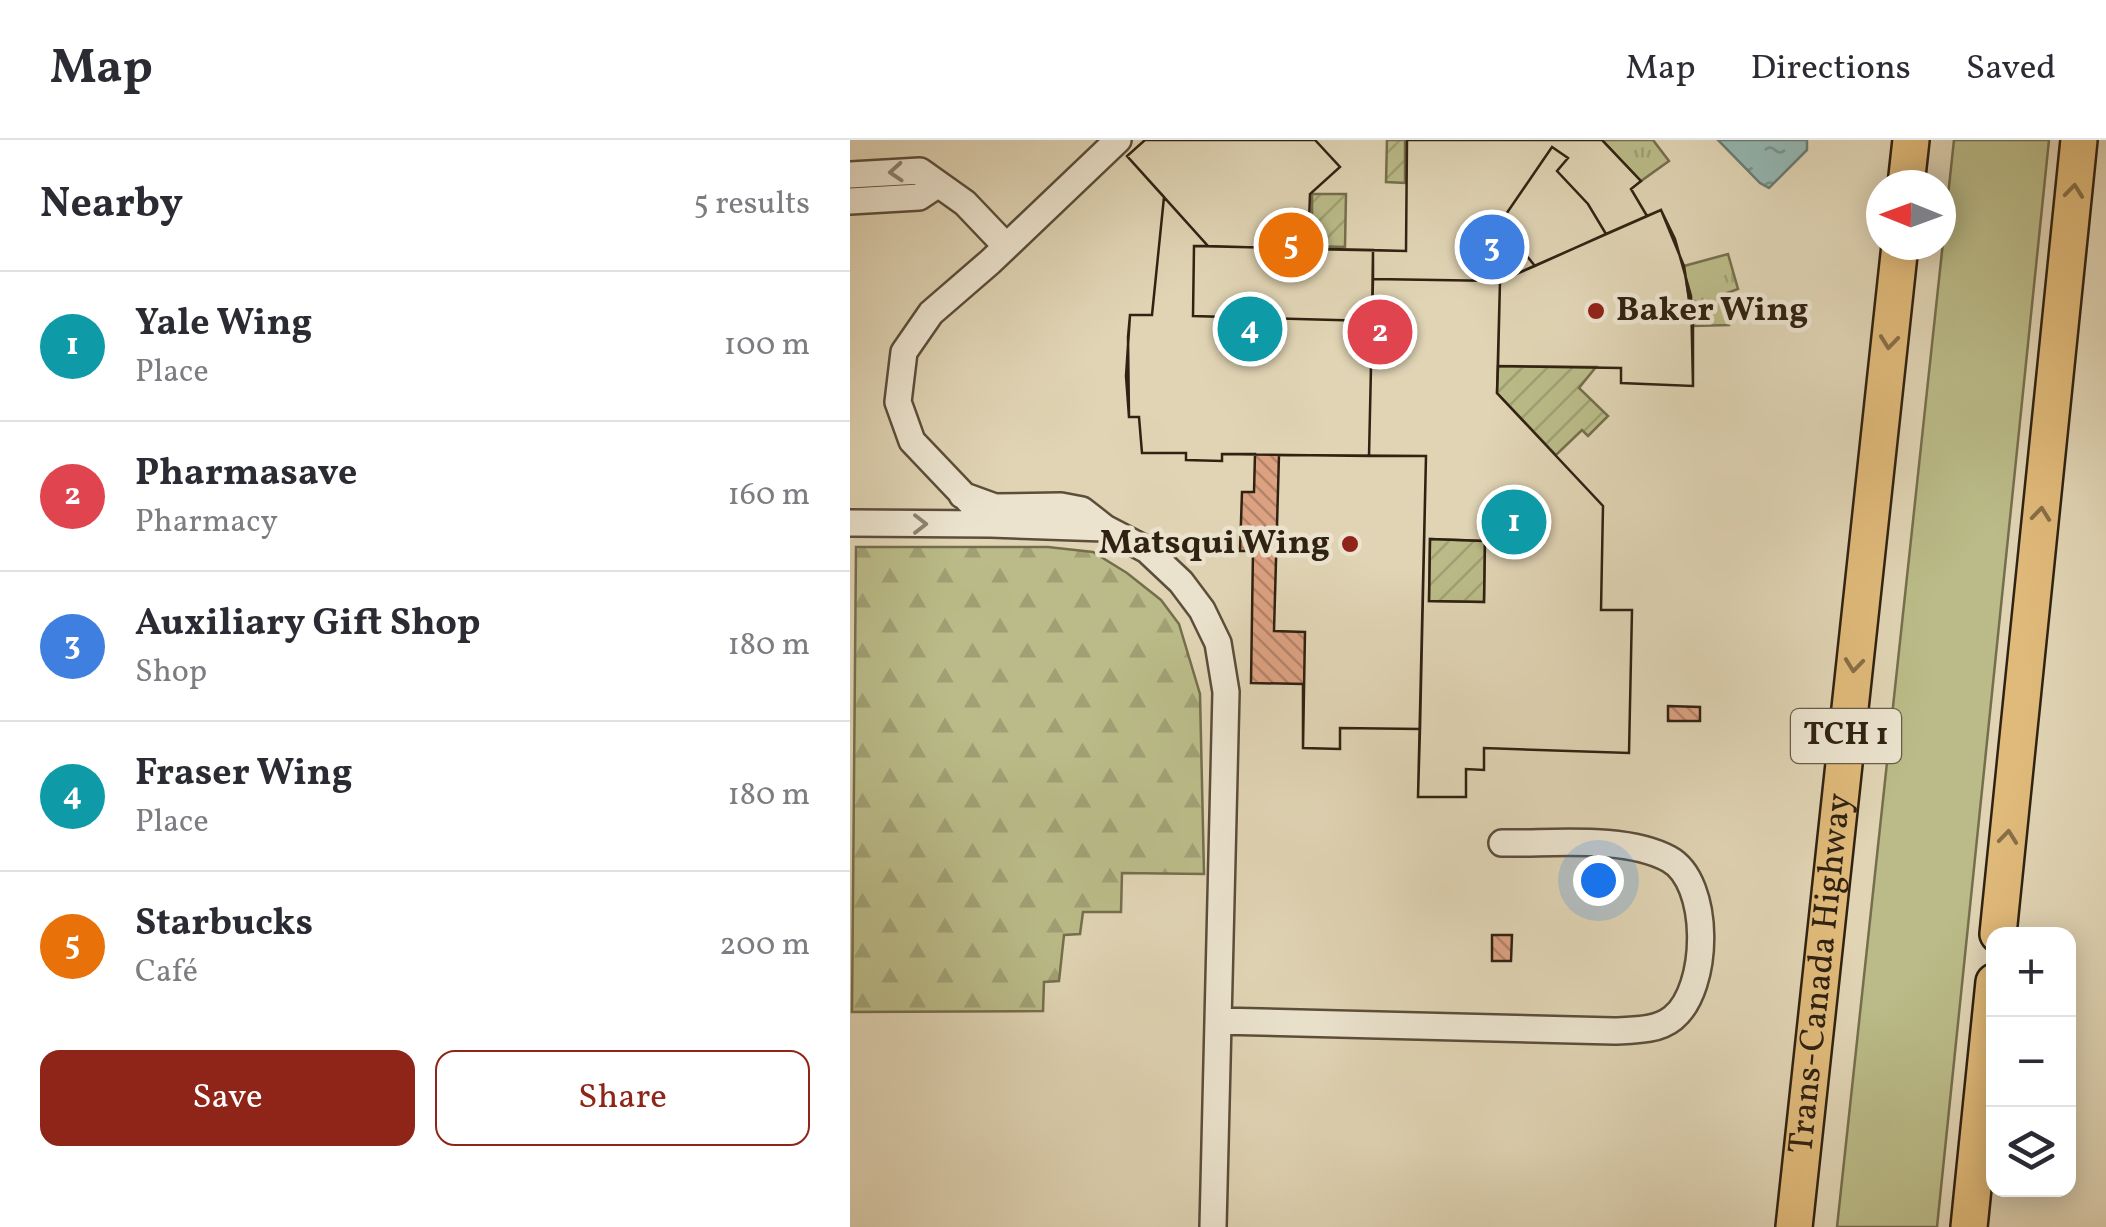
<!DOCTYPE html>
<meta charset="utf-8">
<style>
body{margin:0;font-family:Vollkorn,serif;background:#f7f7f7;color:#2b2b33}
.controls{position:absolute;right:30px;bottom:30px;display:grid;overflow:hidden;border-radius:20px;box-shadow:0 5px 25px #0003}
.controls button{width:90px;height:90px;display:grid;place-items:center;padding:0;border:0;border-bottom:2px solid #e1e1e2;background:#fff;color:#2b2b33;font:50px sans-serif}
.compass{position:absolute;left:1016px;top:30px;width:90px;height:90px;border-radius:50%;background:#fff;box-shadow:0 5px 25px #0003;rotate:271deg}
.you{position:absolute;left:748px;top:740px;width:35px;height:35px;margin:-25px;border:8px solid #fff;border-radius:50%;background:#1a73e8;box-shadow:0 0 0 15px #1a73e833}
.badge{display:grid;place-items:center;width:65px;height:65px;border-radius:50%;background:#8f2418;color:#fff;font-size:32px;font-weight:700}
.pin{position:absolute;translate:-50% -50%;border:5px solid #fff;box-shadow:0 2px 10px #0006}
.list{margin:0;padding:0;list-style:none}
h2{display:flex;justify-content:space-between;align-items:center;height:130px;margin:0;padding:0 40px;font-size:42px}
h2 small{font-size:32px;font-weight:400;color:#7c7c81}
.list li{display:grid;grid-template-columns:65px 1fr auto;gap:30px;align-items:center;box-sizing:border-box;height:150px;padding:0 40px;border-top:2px solid #e1e1e2}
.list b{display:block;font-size:38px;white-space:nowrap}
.list p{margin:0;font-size:32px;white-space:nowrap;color:#7c7c81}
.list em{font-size:32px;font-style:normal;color:#7c7c81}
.actions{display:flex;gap:20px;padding:30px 40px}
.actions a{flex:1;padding:22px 0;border:2px solid #8f2418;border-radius:20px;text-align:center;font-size:35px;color:#8f2418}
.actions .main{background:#8f2418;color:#fff}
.icon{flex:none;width:55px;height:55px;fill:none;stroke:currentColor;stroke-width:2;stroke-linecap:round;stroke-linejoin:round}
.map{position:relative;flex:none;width:1256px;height:1087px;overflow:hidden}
header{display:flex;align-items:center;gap:60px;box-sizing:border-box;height:140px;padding:0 50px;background:#fff;border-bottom:2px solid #e1e1e2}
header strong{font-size:48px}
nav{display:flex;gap:55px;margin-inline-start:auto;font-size:35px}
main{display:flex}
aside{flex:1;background:#fff}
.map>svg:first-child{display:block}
</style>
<header>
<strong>Map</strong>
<nav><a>Map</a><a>Directions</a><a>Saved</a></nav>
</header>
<main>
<aside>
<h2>Nearby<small>5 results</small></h2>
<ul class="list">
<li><span class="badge" style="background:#0f9aa8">1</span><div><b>Yale Wing</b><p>Place</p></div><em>100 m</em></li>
<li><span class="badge" style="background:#e0444e">2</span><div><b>Pharmasave</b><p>Pharmacy</p></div><em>160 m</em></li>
<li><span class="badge" style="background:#3f7fe0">3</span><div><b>Auxiliary Gift Shop</b><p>Shop</p></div><em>180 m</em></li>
<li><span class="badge" style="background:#0f9aa8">4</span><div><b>Fraser Wing</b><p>Place</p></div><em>180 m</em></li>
<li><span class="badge" style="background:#e8710a">5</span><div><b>Starbucks</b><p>Café</p></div><em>200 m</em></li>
</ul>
<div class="actions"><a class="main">Save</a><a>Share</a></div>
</aside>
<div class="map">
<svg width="1256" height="1087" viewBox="0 0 1256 1087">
<defs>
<pattern id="forest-firs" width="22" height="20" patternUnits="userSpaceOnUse" patternTransform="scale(2.5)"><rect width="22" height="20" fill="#babb88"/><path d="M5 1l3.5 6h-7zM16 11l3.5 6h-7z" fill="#a0a074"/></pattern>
<pattern id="park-tufts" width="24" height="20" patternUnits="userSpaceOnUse" patternTransform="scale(2.5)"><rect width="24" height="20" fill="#babb88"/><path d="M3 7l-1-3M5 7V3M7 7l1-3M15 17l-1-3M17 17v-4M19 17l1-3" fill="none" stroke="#a0a074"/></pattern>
<pattern id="garden-furrows" width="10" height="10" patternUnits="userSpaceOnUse" patternTransform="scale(2.5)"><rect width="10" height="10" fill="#babb88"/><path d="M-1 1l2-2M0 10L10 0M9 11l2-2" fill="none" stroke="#a0a074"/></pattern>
<pattern id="water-ripples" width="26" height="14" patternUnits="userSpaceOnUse" patternTransform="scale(2.5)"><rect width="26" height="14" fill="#94b7b2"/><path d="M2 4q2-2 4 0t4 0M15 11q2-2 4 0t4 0" fill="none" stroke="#79948f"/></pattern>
<pattern id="building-back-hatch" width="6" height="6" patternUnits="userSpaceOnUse" patternTransform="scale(2.5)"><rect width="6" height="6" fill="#dca181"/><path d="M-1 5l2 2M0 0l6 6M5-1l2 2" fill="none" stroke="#b38368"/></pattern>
</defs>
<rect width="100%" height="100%" fill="#e0d4b4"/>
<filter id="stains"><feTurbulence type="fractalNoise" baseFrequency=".002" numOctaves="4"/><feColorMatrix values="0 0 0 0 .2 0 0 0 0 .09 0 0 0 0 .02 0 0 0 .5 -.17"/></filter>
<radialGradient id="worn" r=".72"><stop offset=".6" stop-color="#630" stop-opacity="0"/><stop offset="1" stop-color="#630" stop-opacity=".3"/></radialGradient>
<path fill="#babb88" stroke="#756e4d" stroke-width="2.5" d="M1104 0H1199L1087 1087H987Z"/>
<path fill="url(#forest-firs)" stroke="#756e4d" stroke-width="2.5" d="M6 407H198L243 412 277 433 311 460 329 484 350 554 354 734 272 733 271 772H233L230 794 214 795 209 841 194 842 193 871 2 872Z"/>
<path fill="url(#park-tufts)" stroke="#756e4d" stroke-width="2.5" d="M752 0H803L819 21 791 41Z
M878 114 888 149 877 153 879 185 843 186 834 126Z"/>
<path fill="url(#garden-furrows)" stroke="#756e4d" stroke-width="2.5" d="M537 0H555V43L536 42Z
M462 54H496L495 107 462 106Z
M648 226 746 227 729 248 758 276 738 296 732 290 706 315 647 253Z
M580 399 635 401 634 462 579 461Z"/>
<path fill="url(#water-ripples)" stroke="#6c7b72" stroke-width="2.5" d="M868 0H957V10L919 48 910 43Z"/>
<path fill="url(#building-back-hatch)" stroke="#302212" stroke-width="2.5" fill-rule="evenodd" d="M295 0H465L490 27 460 54 458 109 556 111 557 0H752L791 41 781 49 797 76 811 70 834 126 843 186V246L771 243V228L648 226 647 253 753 366 751 470H782L779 613 634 608V630L616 629V657H568L570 589 490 588V609L453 608V544L401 543 403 411H390L392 352H404L405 314H372V321L336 320V313H292L289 277H279L276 236 280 175H302L314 57 277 16ZM702 7 718 18 707 31 738 64 756 94 685 126 650 83ZM580 399 635 401 634 462 579 461Z
M295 0H465L490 27 460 54 458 109 358 106 277 16Z
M557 0H752L791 41 781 49 797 76 756 94 738 64 707 31 718 18 702 7 650 83 685 126 650 141 523 139V110L556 111Z
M314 57 358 106H344L343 176 522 181 519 316 372 314V321L336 320V313H292L289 277H279L278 197 280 175H302Z
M811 70 825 99 841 156 843 246 771 243V228L648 226 650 141Z
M344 106 523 110 522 181 343 176Z
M523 139 650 141 647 253 753 366 751 470H782L779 613 634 608V630L616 629V657H568L576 316H519ZM580 399 635 401 634 462 579 461Z
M429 315 576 316 570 589 490 588V609L453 608 455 492 424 491Z
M818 566 850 567V581H818Z
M642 795H662L661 821H642Z"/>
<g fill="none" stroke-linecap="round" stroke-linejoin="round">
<g stroke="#5c4e3a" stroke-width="30">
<path id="minor" d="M0 35 70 31 115 63 156 106
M0 61 69 57 87 45
M112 355 145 367 211 366 232 370 255 388 297 410 331 442 352 470 368 503 376 552 363 1087
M0 383 141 384
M255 388 141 384 62 301 48 262 54 212 81 173 140 122 268 0
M368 881 764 891C784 890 807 891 823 878 860 848 861 742 819 719 775 695 701 704 652 703"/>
</g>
<g stroke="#302212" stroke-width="40">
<g id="highway">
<path d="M1056 45 1061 0"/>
<path d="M1148 794 1229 0"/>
<path id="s1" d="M944 1087 1050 105"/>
<path d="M1119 1087 1144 842"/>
</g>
</g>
<use href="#minor" stroke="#ebe3ce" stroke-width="25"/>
<use href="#highway" stroke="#e0ba7a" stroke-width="35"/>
</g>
<defs><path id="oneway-chevron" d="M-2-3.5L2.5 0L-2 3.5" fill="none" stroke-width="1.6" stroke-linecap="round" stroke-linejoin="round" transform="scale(2.5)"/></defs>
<g stroke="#8e8270">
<use href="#oneway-chevron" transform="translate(46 32) rotate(176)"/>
<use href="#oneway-chevron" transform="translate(70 384)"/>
</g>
<g stroke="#886e46">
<use href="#oneway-chevron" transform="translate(1224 51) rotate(-84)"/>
<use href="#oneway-chevron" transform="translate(1039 202) rotate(96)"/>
<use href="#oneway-chevron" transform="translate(1191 374) rotate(-84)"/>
<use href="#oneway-chevron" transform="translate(1004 525) rotate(96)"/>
<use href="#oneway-chevron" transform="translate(1158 697) rotate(-84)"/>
</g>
<g fill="#8f2418" stroke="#ebe3ce" stroke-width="4">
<circle cx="746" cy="171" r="10"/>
<circle cx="500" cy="404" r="10"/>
</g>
<g text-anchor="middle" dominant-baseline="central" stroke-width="9" stroke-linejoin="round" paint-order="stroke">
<rect fill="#ebe3ce" stroke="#685c4a" stroke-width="2.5" x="941" y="569" width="110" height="54" rx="8"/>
<g font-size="32" font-weight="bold" fill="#302212">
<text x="996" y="596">TCH 1</text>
</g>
<g font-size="35" font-weight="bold" fill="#302212" stroke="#ebe3ce" text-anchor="start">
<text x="766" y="171">Baker Wing</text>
<text x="480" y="404" text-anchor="end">Matsqui Wing</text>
</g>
<g font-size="35" fill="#302212" stroke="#ebe3ce">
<text stroke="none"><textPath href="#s1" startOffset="255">Trans-Canada Highway</textPath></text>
</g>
</g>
<rect width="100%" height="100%" filter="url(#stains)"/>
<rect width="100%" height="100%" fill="url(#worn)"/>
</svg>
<div class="controls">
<button>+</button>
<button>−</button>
<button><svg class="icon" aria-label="layers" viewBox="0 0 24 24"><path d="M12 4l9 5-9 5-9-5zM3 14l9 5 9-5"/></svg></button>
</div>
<svg class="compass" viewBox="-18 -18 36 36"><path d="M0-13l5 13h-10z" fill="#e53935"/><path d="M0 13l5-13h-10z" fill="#7c7c81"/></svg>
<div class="you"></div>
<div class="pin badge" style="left:664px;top:382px;background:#0f9aa8">1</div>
<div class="pin badge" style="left:530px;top:192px;background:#e0444e">2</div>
<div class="pin badge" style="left:642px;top:107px;background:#3f7fe0">3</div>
<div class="pin badge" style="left:400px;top:189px;background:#0f9aa8">4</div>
<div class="pin badge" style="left:441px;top:105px;background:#e8710a">5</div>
</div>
</main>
